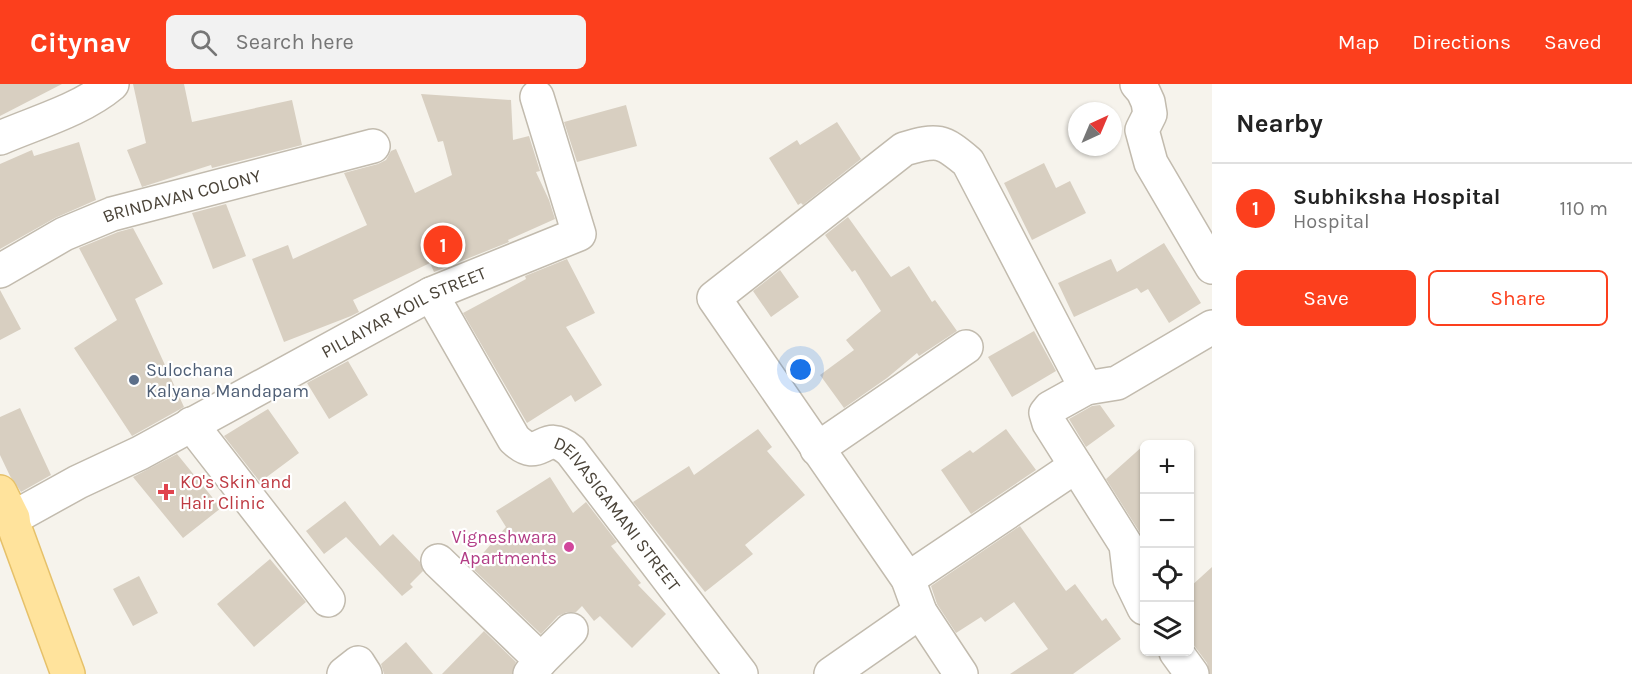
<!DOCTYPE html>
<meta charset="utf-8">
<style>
body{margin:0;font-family:Karla,sans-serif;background:#f2f2f2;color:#222}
.controls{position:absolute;right:18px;bottom:18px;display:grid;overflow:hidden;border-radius:9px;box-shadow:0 2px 4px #0004}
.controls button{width:54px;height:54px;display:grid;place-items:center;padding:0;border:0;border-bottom:2px solid #e0e0e0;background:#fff;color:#222;font:30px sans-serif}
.compass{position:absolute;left:1068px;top:18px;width:54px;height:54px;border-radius:50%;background:#fff;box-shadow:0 2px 4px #0004;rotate:44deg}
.you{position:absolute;left:801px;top:286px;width:21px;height:21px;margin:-15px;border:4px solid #fff;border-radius:50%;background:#1a73e8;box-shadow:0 0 0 9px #1a73e833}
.badge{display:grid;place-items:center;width:39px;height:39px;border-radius:50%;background:#fc3f1d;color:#fff;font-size:20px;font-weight:700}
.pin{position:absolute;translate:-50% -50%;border:3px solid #fff;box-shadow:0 2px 6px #0006}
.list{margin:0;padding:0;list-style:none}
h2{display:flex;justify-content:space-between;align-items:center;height:78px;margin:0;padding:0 24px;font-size:26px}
h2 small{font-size:20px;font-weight:400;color:#767676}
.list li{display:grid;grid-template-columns:39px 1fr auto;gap:18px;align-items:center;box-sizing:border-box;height:90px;padding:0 24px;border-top:2px solid #e0e0e0}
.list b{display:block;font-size:22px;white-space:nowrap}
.list p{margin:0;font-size:20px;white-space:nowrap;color:#767676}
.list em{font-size:20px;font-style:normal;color:#767676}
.actions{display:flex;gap:12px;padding:18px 24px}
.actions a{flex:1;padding:14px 0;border:2px solid #fc3f1d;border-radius:9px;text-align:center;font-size:21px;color:#fc3f1d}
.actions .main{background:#fc3f1d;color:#fff}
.icon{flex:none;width:33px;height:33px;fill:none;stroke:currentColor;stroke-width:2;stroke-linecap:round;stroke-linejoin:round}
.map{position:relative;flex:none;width:1212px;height:590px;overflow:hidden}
header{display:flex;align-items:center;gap:36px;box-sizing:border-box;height:84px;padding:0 30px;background:#fc3f1d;color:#fff}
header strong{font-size:28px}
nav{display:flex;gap:33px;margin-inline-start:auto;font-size:21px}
.search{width:420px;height:54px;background:#f2f2f2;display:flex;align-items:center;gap:15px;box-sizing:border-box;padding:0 21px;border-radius:9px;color:#767676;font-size:22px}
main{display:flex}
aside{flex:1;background:#fff}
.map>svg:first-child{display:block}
</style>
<header>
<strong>Citynav</strong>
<div class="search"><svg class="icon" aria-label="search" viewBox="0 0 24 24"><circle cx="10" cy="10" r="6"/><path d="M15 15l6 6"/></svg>Search here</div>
<nav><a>Map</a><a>Directions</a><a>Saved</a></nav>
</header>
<main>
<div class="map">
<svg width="1212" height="590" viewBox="0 0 1212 590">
<rect width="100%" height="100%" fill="#f6f3ec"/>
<path fill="#d8cfc1" d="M0 0H62L0 32Z
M133 0H184L192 38 292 16 302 61 212 84 211 81 142 103 127 66 146 59Z
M421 10 511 16 513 56 529 52 540 87 536 88 549 116 555 135 508 156 509 158 434 188 430 179 353 216 359 228 351 232 284 258 252 175 288 161 293 175 367 141 344 89 378 80 386 76 391 67 396 65 415 109 452 91 443 57 438 58Z
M626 21 637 62 577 78 564 38Z
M837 38 861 75 803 121 801 119 798 121 769 74 797 56 800 61Z
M79 58 96 116 55 134 0 165V80L32 66 34 72Z
M1044 79 1056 104 1070 97 1086 129 1032 156 1004 99Z
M226 120 246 172 213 185 192 129Z
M848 133 891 193 909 182 932 218 935 216 957 247 919 272 917 269 887 294 844 324 820 291 854 266 846 256 881 227 855 186 852 188 825 151Z
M133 144 163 200 135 215 184 323 132 352 74 264 117 236 79 164 118 148Z
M1164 159 1201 219 1169 239 1148 205 1141 209 1137 204 1074 233 1058 199 1111 175 1117 188Z
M567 175 595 229 566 243 602 301 575 318 571 311 527 339 463 229 526 195 525 192Z
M780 186 799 213 771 233 753 207Z
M0 206 21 245 0 256Z
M1034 247 1056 287 1012 313 988 273Z
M348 277 368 311 329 335 307 299Z
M1100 321 1115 342 1086 363 1069 335 1092 322Z
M20 324 51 391 21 408 10 392 0 371V333Z
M268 325 299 369 260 398 224 352Z
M758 345 772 363 767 367 805 411 745 461 753 470 705 508 633 418 689 382 694 391Z
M1006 345 1036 386 971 430 941 386 970 366 973 369Z
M1144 361V455L1106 395Z
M177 370 221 424 183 454 133 393Z
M550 393 573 429 586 418 617 458 611 462 641 499 638 501 666 530 632 564 600 532 594 537 582 522 576 528H567L558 532 541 550 471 483 506 443 496 427Z
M345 417 380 462 393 450 420 478 423 487 410 500 413 503 402 512 346 453 324 470 306 447Z
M1020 442 1066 507 1075 500 1102 537 1106 534 1121 555 1073 590H1010L1048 565 1014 518 985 538 981 533 956 549 937 520 931 502Z
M270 475 306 518 254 563 217 520Z
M1212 483V590H1210L1207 579 1190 556V503Z
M139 492 158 529 133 542 113 505Z
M484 547 516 578 512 590H442Z
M406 558 433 590H384L381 580Z"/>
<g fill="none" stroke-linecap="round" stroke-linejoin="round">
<g stroke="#c2bbae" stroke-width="36">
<g id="minor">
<path d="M1137 0 1143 7 1148 18 1150 30 1142 46 1151 79 1212 183"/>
<path d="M0 54C37 38 81 26 112 0"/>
<path id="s1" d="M0 187 64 150 112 130 373 62"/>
<path id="s2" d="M431 210 514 355C542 382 542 342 571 367L741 590"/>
<path d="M191 340 328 516"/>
<path d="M817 365 966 263"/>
<path id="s3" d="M13 434 78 398 140 369 431 210 579 150 537 13"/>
<path d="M438 477 541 576 530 590"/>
<path d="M908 495 1076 382"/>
<path d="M1144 524 1130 495 1126 461 1049 339 1046 329 1050 324 1086 304 1117 299 1212 243"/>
<path d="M1176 568 1192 590"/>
<path d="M541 576 571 546"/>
<path d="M344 590 358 579 365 590"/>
<path d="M831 590 920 528"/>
<path d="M961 590 920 528 908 495 714 214 904 65C938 55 942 56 968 78L1086 304"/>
</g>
</g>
<g stroke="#e6c16a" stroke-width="36">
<path id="major" d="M0 408 13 434 14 442 68 590"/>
</g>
<use href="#minor" stroke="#fff" stroke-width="33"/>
<use href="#major" stroke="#ffe39c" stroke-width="33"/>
</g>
<circle fill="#5c6f8a" stroke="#fff" stroke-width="2" cx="134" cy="296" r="6"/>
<path fill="#e0444e" stroke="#fff" stroke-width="2" d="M163 399h6v6h6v6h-6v6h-6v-6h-6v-6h6z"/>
<circle fill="#d1479c" stroke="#fff" stroke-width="2" cx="569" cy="463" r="6"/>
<g text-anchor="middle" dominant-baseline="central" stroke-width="4.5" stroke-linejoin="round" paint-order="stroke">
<g font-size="18" fill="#4b4439" stroke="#fff">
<text stroke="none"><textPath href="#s1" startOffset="198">BRINDAVAN COLONY</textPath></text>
<text stroke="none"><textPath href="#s3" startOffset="442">PILLAIYAR KOIL STREET</textPath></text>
<text stroke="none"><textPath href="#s2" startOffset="308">DEIVASIGAMANI STREET</textPath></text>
</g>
<g font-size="18" fill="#4e5e75" stroke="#fff" text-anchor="start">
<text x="146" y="286">Sulochana<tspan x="146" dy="21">Kalyana Mandapam</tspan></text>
</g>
<g font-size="18" fill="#be3a42" stroke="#fff" text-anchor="start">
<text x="180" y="398">KO's Skin and<tspan x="180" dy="21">Hair Clinic</tspan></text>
</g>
<g font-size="18" fill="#b23c85" stroke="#fff" text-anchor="end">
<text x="557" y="453">Vigneshwara<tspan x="557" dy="21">Apartments</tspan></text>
</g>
</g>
</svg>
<div class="controls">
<button>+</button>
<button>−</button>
<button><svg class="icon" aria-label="locate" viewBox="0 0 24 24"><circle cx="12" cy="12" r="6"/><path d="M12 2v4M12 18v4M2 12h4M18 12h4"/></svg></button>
<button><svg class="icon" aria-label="layers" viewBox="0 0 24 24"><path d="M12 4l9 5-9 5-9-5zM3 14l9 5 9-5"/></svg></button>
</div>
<svg class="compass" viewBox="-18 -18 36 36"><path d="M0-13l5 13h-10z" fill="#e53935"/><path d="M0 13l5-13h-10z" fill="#767676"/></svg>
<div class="you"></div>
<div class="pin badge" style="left:443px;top:161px">1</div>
</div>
<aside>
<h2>Nearby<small></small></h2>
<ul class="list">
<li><span class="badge">1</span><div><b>Subhiksha Hospital</b><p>Hospital</p></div><em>110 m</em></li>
</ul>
<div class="actions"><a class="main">Save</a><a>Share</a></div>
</aside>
</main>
